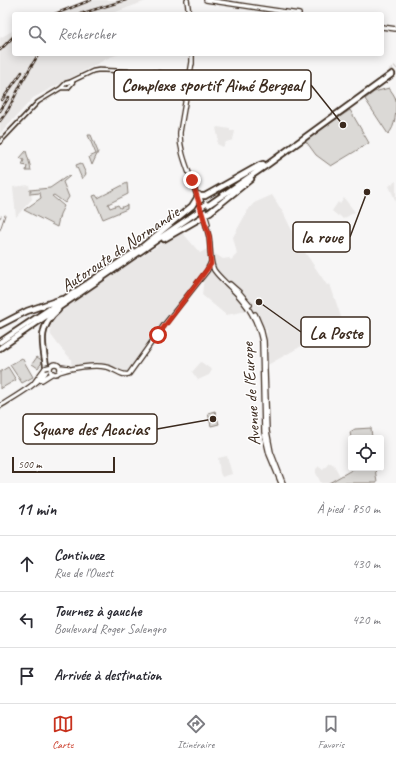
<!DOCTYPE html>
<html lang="fr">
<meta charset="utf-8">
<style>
body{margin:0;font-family:Caveat,sans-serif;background:#f2f2f3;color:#2b2b33}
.controls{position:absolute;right:12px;bottom:12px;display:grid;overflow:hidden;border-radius:4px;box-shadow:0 2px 10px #0003}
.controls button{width:36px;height:36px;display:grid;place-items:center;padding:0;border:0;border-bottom:1px solid #e1e1e2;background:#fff;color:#2b2b33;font:20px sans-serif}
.scale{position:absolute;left:12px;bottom:10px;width:103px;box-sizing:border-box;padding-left:4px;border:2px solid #3b2a1e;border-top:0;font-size:11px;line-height:14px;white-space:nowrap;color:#3b2a1e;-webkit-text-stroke:3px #fff;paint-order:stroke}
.stop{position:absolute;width:12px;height:12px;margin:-9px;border:3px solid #c8321e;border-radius:50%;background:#fff}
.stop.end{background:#c8321e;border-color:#fff;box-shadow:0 1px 4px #0008}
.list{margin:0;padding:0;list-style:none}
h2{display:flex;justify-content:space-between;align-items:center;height:52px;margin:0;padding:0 16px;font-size:17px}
h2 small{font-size:13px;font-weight:400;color:#7c7c81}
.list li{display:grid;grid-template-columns:26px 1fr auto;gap:12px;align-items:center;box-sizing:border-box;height:56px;padding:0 16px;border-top:1px solid #e1e1e2}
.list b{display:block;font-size:15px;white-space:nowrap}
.list p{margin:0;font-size:13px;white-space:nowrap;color:#7c7c81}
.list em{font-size:13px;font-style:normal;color:#7c7c81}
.icon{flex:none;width:22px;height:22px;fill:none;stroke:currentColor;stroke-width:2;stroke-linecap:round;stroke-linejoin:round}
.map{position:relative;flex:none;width:396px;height:483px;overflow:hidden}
.search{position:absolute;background:#fff;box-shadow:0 2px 10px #0003;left:12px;right:12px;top:12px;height:44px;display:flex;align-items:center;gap:10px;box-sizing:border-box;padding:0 14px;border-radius:4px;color:#7c7c81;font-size:15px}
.sheet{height:220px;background:#fff}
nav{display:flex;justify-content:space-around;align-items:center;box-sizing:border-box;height:56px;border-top:1px solid #e1e1e2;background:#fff;font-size:11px;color:#7c7c81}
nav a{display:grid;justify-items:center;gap:2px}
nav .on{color:#c8321e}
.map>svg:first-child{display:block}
</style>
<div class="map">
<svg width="396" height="483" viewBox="0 0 396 483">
<rect width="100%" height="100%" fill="#f7f6f6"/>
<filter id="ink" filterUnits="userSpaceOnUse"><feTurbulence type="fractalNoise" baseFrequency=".025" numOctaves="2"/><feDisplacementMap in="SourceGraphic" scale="8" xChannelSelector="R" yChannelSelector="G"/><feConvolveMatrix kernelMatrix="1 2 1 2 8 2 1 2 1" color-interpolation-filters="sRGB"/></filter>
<g filter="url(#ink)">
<path fill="#e9e7e6" d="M87 0H149L110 14H51Z
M14 30V54H119L108 58 33 98 0 134V38Z
M218 127 230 129V131H235L233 140 226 142 223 147 217 144 218 137 216 128Z
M396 181V202L389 186Z
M29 185 32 199 16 217 13 187Z
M272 195 284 214 296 239 327 285 330 284 342 320 343 332 337 337 307 343 264 367V353L267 331 252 310 226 315 202 295 204 276 129 376 114 370 101 367 72 369 71 359 60 347 51 335 50 326 56 315 106 279 181 231 200 253 207 249 223 259 229 258 231 260 237 254 233 237 248 210 254 203Z
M344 198 355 212 343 219 339 215 338 216 332 211 338 202 340 204Z
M201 362 212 370 209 375 198 380 192 372Z
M227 456 232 474 222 477 220 473 218 458Z
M329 462 334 465 340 476 329 483H321L316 473V469L319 466 323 469Z"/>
<path fill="#dbd9d6" stroke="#8b827a" d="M389 88C392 92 395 96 396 100 396 111 396 127 388 134L365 99 374 92Z
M350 110 369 143 331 166 316 155 305 140Z
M88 135H91L98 152 92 165 89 157 96 154Z
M26 151 30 165 31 171H26L27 166 22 165 24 160 20 158Z
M81 163 86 174 82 179 76 165Z
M69 175 70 176 63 182 69 197 65 203 54 195 52 196 64 206 60 214 57 227 24 210 41 198 40 193 30 194V190L50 188Z
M127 183 128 194 108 204 110 208 118 205 120 208 127 205V209L103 219 93 196 96 195 98 198Z
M37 357 43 361 38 368 32 364Z
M22 358 33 377 22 383 10 365Z
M8 367 16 380 0 389V372Z
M215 411 219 424 211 426 208 413Z
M371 428 372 438H351L350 432 355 429Z
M355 468H375L377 483H329Z"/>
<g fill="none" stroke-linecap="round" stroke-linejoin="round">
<path stroke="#847972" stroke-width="1" d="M0 218 1 216
M0 230 5 215"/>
<path stroke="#d1cdcb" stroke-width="4.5" stroke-dasharray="4.5 2" stroke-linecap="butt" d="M390 72 396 67"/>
<g stroke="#3b2a1e" stroke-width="5.5">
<path id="minor" d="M167 73H190
M61 88H68L73 82
M0 142 38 102 61 88 66 83 70 82 93 71 99 70 167 73"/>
</g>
<g stroke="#3b2a1e" stroke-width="6">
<path id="major" d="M187 0 189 14
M206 0 299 14
M382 27 396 29
M192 54V64
M192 62 180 132C179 151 188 169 194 187 200 204 205 220 209 237 211 248 209 260 214 270 219 277 225 282 231 288 247 303 258 320 262 342L264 432 269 454 281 483
M199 194 208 224
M230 284 239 292 250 305
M255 314 261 328 264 341 267 431 271 452 283 483
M50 369a5 5 0 1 1 10 0a5 5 0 1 1-10 0Z
M60 367 68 368
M59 372C72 368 94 364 106 367 114 368 122 377 129 374L164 325 207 271 211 262
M42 380 53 373
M34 383 45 368
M0 406C11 399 42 382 47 370"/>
</g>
<g stroke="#3b2a1e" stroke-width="8">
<path id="highway" d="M199 196H205L260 165 263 164
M207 206 267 165 392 74
M206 214 210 212 251 179
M164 239 204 216
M142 247 192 206 197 198
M0 325 27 311 62 299
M0 342 139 249
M0 348 199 211
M46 365C42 343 38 327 58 310"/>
</g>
<use href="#minor" stroke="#fff" stroke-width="2.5"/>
<use href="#major" stroke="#fff" stroke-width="3.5"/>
<use href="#highway" stroke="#fff" stroke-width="4.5"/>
<g stroke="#3b2a1e" stroke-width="2.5">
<path id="rail" d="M55 14 91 0
M80 14 126 0
M0 50 14 36
M2 100 22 72
M0 111 9 97
M0 121 8 110 23 80 38 55"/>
</g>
<use href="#rail" stroke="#fff" stroke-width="1" stroke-dasharray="3" stroke-linecap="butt"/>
<g stroke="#3b2a1e" stroke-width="6" stroke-linecap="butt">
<path id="major-bridge" d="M45 368 49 367"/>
</g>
<g stroke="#3b2a1e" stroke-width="8" stroke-linecap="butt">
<path id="highway-bridge" d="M198 209 206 204"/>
</g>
<use href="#major-bridge" stroke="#fff" stroke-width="3.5"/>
<use href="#highway-bridge" stroke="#fff" stroke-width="4.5"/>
</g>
</g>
<g fill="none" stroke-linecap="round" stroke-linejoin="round" filter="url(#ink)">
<path stroke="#c8321e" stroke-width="5" d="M158 335 211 264 209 236 192 180"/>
</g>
<g text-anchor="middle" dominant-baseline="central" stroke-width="3" stroke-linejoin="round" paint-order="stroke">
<g font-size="17" fill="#3b2a1e" stroke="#fff">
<text transform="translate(120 249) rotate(-34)">Autoroute de Normandie</text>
<text transform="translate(251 394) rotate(-94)">Avenue de l'Europe</text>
</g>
</g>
<path fill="none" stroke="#3b2a1e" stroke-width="1.5" d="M343 125L311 85M367 192L350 237M259 302L301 332M213 419L157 429"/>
<g fill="#3b2a1e" stroke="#fff" stroke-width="1.5">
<circle cx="343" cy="125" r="4"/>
<circle cx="367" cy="192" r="4"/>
<circle cx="259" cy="302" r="4"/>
<circle cx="213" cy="419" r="4"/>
</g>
<g fill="#fff" stroke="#3b2a1e" stroke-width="1.5">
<rect x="114" y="70" width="197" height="30" rx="4"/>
<rect x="293" y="222" width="57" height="30" rx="4"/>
<rect x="301" y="317" width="69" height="30" rx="4"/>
<rect x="23" y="414" width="134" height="30" rx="4"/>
</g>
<g font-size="18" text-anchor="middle" font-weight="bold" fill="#3b2a1e">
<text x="212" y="91">Complexe sportif Aimé Bergeal</text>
<text x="322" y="243">la roue</text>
<text x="336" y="339">La Poste</text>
<text x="90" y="435">Square des Acacias</text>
</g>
</svg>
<div class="controls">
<button><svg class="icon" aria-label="locate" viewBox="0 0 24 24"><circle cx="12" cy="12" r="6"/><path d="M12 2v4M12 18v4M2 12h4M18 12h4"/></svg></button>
</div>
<div class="scale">500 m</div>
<div class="stop" style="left:158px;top:335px"></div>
<div class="stop end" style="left:192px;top:180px"></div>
<div class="search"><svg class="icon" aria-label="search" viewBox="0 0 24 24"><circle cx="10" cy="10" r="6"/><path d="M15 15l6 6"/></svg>Rechercher</div>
</div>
<section class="sheet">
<h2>11 min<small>À pied · 850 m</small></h2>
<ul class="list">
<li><svg class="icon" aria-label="ahead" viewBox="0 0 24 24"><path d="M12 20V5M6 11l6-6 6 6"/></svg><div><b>Continuez</b><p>Rue de l'Ouest</p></div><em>430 m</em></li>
<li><svg class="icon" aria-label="left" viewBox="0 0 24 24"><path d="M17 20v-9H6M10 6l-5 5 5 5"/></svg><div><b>Tournez à gauche</b><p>Boulevard Roger Salengro</p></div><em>420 m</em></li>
<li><svg class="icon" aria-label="arrive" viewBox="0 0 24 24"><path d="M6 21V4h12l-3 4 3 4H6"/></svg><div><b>Arrivée à destination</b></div></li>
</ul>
</section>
<nav>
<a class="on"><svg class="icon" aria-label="map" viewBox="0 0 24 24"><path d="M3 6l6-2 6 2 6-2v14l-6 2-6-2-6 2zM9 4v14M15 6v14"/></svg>Carte</a>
<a><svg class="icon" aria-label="directions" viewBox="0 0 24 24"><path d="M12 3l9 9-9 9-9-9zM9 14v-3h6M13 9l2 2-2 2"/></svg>Itinéraire</a>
<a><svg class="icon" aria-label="saved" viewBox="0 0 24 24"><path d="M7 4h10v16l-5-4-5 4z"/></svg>Favoris</a>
</nav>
